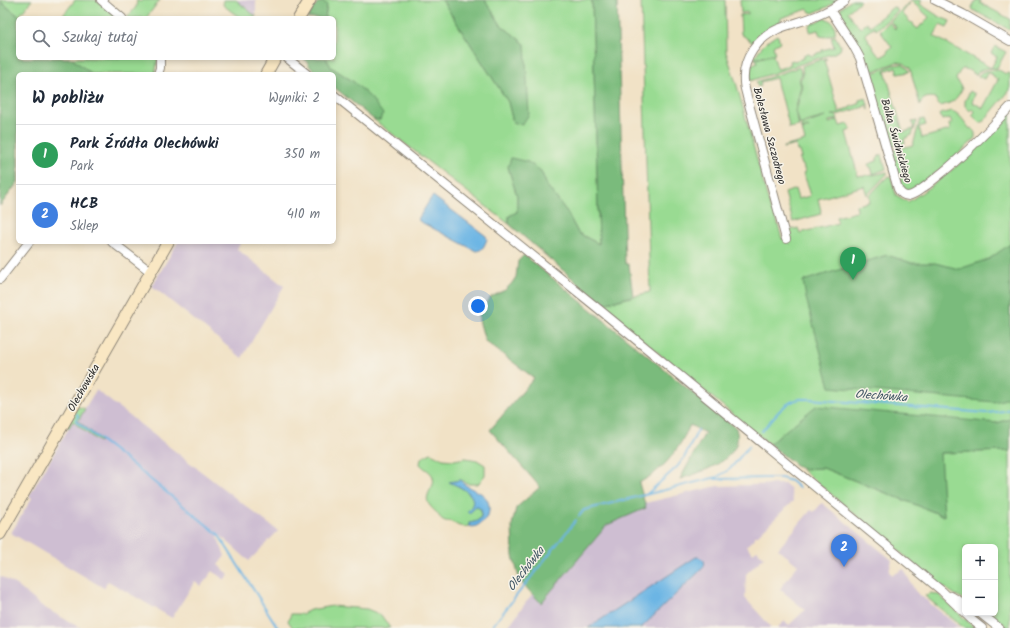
<!DOCTYPE html>
<html lang="pl">
<meta charset="utf-8">
<style>
body{margin:0;font-family:Kalam,sans-serif;background:#f2f2f3;color:#1f2937}
.controls{position:absolute;right:12px;bottom:12px;display:grid;overflow:hidden;border-radius:6px;box-shadow:0 2px 6px #0003}
.controls button{width:36px;height:36px;display:grid;place-items:center;padding:0;border:0;border-bottom:1px solid #e0e1e3;background:#fff;color:#1f2937;font:20px sans-serif}
.you{position:absolute;left:478px;top:306px;width:14px;height:14px;margin:-10px;border:3px solid #fff;border-radius:50%;background:#1a73e8;box-shadow:0 0 0 6px #1a73e833}
.badge{display:grid;place-items:center;width:26px;height:26px;border-radius:50%;background:#b5179e;color:#fff;font-size:13px;font-weight:700}
.pin{position:absolute;translate:-50% -33px;filter:drop-shadow(0 1px 2px #0008)}
.pin::after{content:'';position:absolute;top:21px;width:14px;height:12px;background:inherit;clip-path:polygon(0 0,100% 0,50% 100%)}
.list{margin:0;padding:0;list-style:none}
h2{display:flex;justify-content:space-between;align-items:center;height:52px;margin:0;padding:0 16px;font-size:17px}
h2 small{font-size:13px;font-weight:400;color:#747a83}
.list li{display:grid;grid-template-columns:26px 1fr auto;gap:12px;align-items:center;box-sizing:border-box;height:60px;padding:0 16px;border-top:1px solid #e0e1e3}
.list b{display:block;font-size:15px;white-space:nowrap}
.list p{margin:0;font-size:13px;white-space:nowrap;color:#747a83}
.list em{font-size:13px;font-style:normal;color:#747a83}
.icon{flex:none;width:22px;height:22px;fill:none;stroke:currentColor;stroke-width:2;stroke-linecap:round;stroke-linejoin:round}
.map{position:relative;flex:none;width:1010px;height:628px;overflow:hidden}
.search{position:absolute;background:#fff;box-shadow:0 2px 6px #0003;left:16px;top:16px;width:320px;height:44px;display:flex;align-items:center;gap:10px;box-sizing:border-box;padding:0 14px;border-radius:6px;color:#747a83;font-size:15px}
.panel{position:absolute;background:#fff;box-shadow:0 2px 6px #0003;left:16px;top:72px;width:320px;height:172px;border-radius:6px}
.map>svg:first-child{display:block}
</style>
<div class="map">
<svg width="1010" height="628" viewBox="0 0 1010 628">
<rect width="100%" height="100%" fill="#f7f3e8"/>
<filter id="ink" filterUnits="userSpaceOnUse"><feTurbulence type="fractalNoise" baseFrequency=".025" numOctaves="2"/><feDisplacementMap in="SourceGraphic" scale="8" xChannelSelector="R" yChannelSelector="G"/><feConvolveMatrix kernelMatrix="1 2 1 2 8 2 1 2 1" color-interpolation-filters="sRGB"/></filter>
<filter id="wash" filterUnits="userSpaceOnUse"><feTurbulence type="fractalNoise" baseFrequency=".012" numOctaves="4" result="noise"/><feDisplacementMap in="SourceGraphic" scale="16" xChannelSelector="R" yChannelSelector="G"/><feGaussianBlur stdDeviation="0.9" result="paint"/><feColorMatrix in="noise" values="0 0 0 0 0 0 0 0 0 0 0 0 0 0 0 0 0 1.4 0 .05"/><feComposite in="paint" operator="in"/></filter>
<g filter="url(#wash)">
<rect width="100%" height="100%" fill="#f1e2c6"/>
<path fill="#cebed2" d="M236 0H256V15H254Z
M178 242H241L237 249 284 286 242 358 152 286Z
M96 390 278 531 249 561 220 535 218 537 217 536 225 556 218 565 229 574 224 580 213 571 201 586 195 581 172 618 108 581 104 588 11 533 32 498 29 496 73 421 77 425 99 442 101 440 77 421Z
M785 484 790 488 793 501 758 535 755 536V538L746 546 753 553 757 550 764 557 746 574 745 598 772 628H507L590 516 717 486Z
M822 503 892 560 889 572 893 575 904 569 915 591 960 628H777L785 621 789 625 805 610 780 589 798 565 778 549 811 510 814 512Z
M0 576 16 585 43 607 81 628H0Z"/>
<path fill="#99db92" stroke="#62835e" d="M0 0H32L19 16 0 1Z
M75 0H96L119 18H61Z
M137 0 140 2 143 0H160L146 18H127L136 7Z
M224 0H236L254 15H256L255 18H240L223 5Z
M322 0H442L508 102 513 122 525 44 501 25 485 0H592L599 244 578 233 567 212 547 186 541 171 508 167 517 196V212L509 216V224L373 119 380 120 354 82 331 67 326 58H334V18H325L327 4 322 2Z
M641 0H725L726 52 737 86 771 211 774 210 782 239 789 234 790 230 798 228 800 233 838 223 836 217 856 212 857 210 856 205 869 202 870 199 869 196 888 176 891 177 896 195 908 202C946 177 981 148 1010 113V419L997 423 769 444 600 305 650 292Z
M740 0H838L827 7 813 13 810 12 808 9 781 18 780 23 771 27 761 34 753 43 741 34 740 15 748 14V12L741 13Z
M852 0H859L860 1 848 12 852 17V18L860 28 867 22 870 26 893 7H894L898 11 876 30 874 27 865 34 869 40 868 41 874 47 873 48 877 54H878L881 57 888 53 887 51 892 47 880 31 889 22 895 29 896 27 890 21 909 3H910L902 13 911 23 912 22 914 24 913 25 918 29 922 24 923 25 929 17 910 0H922L920 4 940 17 950 21 947 28 940 25 934 36 991 68 997 57 991 53 995 46 1006 52 997 68C989 69 981 67 976 75 964 67 962 65 956 79 957 84 961 84 962 89 956 100 953 103 940 106L938 104 935 98C929 96 921 98 920 105L910 68 904 63 897 62 868 73 857 45 840 18V12L841 8Z
M976 0H981L980 3 1010 19V30L973 10 972 7Z
M824 18C833 19 836 27 835 34L825 37 820 36 818 30 810 32 809 25Z
M777 35 778 36 780 42 773 46 775 53 754 59C759 48 767 41 777 35Z
M835 36 841 47 840 50 837 52 750 81V71L752 65 758 63 756 59 775 54 773 55 777 68 778 69 787 66V65L791 64 790 61 793 60 794 61 804 58V55L809 54 812 56 817 54V53L822 52V50L834 47 831 37Z
M71 58H158L155 74H92Z
M826 58 827 59 824 60 839 112 845 110V109L850 108V107L859 104V100L866 98 869 109V110L867 105 864 106V107L837 115H832L837 116 838 119 829 121V123L838 120 840 126 849 124 851 130 846 132 858 176 863 175V176L867 175 868 176 887 172V174L867 195 864 186 818 199 821 211H820L821 214 793 222 785 193 795 189 798 199 810 196 808 189 809 188 803 173 805 172 803 165H801L799 159 801 158 799 151H797L796 145 783 148V147L805 141 802 130 809 128 808 127 801 129V126L805 124 825 117 806 122 800 125 796 111 802 86 800 80 803 75 802 66Z
M903 64 908 69 909 72 898 74 896 67 885 71 903 132 914 129 912 122 917 121 912 135 904 139 905 143 893 146 889 145 869 75 893 65Z
M799 67 802 74 799 79 801 86 795 111 799 126 789 128 788 125H789L782 98H781L779 91 776 78 760 82 761 86 758 87 756 82Z
M999 70 1006 74 1007 73 1009 74 1010 72V90L984 121 980 123 972 115 975 112 972 109 970 111 965 106V101L970 91 975 94 972 102 983 108 998 80 994 77V76L988 72 984 79 978 76C982 69 991 71 999 70Z
M951 111C959 112 965 123 970 129L972 128 975 133V139C958 154 941 170 922 183 919 185 916 189 912 190 908 192 904 190 901 188L891 153 894 150 913 145 920 120 924 119 926 125 919 127 922 138 950 130 949 124 952 123 950 118 942 120 940 114Z
M880 155H882L886 169 873 174 871 167H869L868 164 877 161V158Z
M80 407 85 409 78 421 101 440 99 442 77 425 73 421 68 429 67 426 76 408Z
M1010 451V628H1008L990 613H995V547H965V600L954 594 937 583 801 469 823 468 944 516 939 453Z
M431 453 443 459 454 460 466 458 477 460 485 465V475L478 484H469L461 480 450 482C458 486 479 495 472 507 471 509 469 511 467 512L473 510 474 508 477 507 481 509C482 519 478 522 469 523V526C467 527 463 527 460 526 457 526 455 523 452 522 449 521 446 522 443 520 440 518 439 516 437 513 432 508 425 503 428 495 430 488 435 486 433 477 431 471 424 469 420 464L421 458Z
M931 593 939 595 975 628H964L925 596Z
M332 606 367 609 381 615 390 628H293L288 621 291 614H302L310 610Z"/>
<path fill="#7abb7c" stroke="#527354" d="M442 0H485L501 25 525 44 529 114 522 125 513 122 508 102Z
M592 0H617L625 263 629 265 633 296 600 305 572 278 509 224V216L517 212V196L508 167 511 158 528 162 541 171 547 186 567 212 578 233 599 244Z
M0 1 21 18H18V58H71L92 74H18V182L0 206Z
M322 2 327 4 325 18H307L317 3Z
M304 58H326L331 67 354 82 371 98 383 114 380 120 373 119 334 87V74C315 74 315 74 304 58Z
M1010 244V398L994 402 830 387 806 298 803 281 887 255 912 263H935L959 269 989 259Z
M524 255 736 428C746 459 702 472 680 479L705 433 690 425C682 442 673 458 657 471 652 476 645 479 639 483L646 508 607 525 541 603 520 581 513 556 512 525 516 508 540 487 490 430 534 378 485 341 479 320V312L485 306 491 297 505 290 512 283 516 277 518 261Z
M816 406 997 423 1010 419V451L940 453 944 516 823 468 801 469 769 444Z"/>
<path fill="#6cb5e4" stroke="#4c7088" d="M433 196 486 236 487 239C485 244 483 251 476 251L419 221 418 219 431 198Z
M461 480C468 492 488 489 489 507 490 514 486 519 481 523 477 526 474 528 469 526V523C478 522 483 519 481 509L477 507C473 508 473 511 469 513L467 512C483 496 462 488 449 482Z
M696 557C703 557 707 562 703 568L641 628H588Z"/>
<g fill="none" stroke-linecap="round" stroke-linejoin="round">
<path stroke="#6cb5e4" stroke-width="2" d="M77 414 78 416 76 420 77 422 134 466 218 534 278 628
M762 431C773 419 783 402 800 399 803 399 807 399 810 399L987 413 1003 411 1010 409
M715 479 768 478H781L791 481 799 488
M647 494 677 467 684 458 698 430
M579 516 584 510 717 477 730 469 749 446
M491 628 576 520"/>
</g>
</g>
<g filter="url(#ink)">
<g fill="none" stroke-linecap="round" stroke-linejoin="round">
<g stroke="#8e8678" stroke-width="10">
<path id="street" d="M101 0 122 18
M935 0 963 14 1010 41
M830 10 853 45 860 58 868 85 898 189C900 193 904 196 908 196 915 195 921 189 927 185 957 162 985 135 1010 107
M287 58 307 74
M158 74 160 68V58
M334 95 595 306 942 591 972 620 982 628
M786 239 747 97C746 92 744 87 744 82 742 58 758 38 778 29 790 24 804 21 816 16 826 12 836 7 845 0
M112 242 151 272
M0 279 29 242
M951 596 965 604
M980 613 999 628"/>
</g>
<g stroke="#8e8678" stroke-width="13">
<path id="secondary" d="M299 18 310 0
M266 74 275 58
M0 534 168 242"/>
</g>
<use href="#street" stroke="#fff" stroke-width="8"/>
<use href="#secondary" stroke="#f9e7c3" stroke-width="11"/>
</g>
</g>
<g text-anchor="middle" dominant-baseline="central" stroke-width="3" stroke-linejoin="round" paint-order="stroke">
<g font-size="11" fill="#2b2b2b" stroke="#f7f3e8">
<text transform="translate(769 136) rotate(75)">Bolesława Szczodrego</text>
<text transform="translate(896 141) rotate(74)">Bolka Świdnickiego</text>
<text transform="translate(84 388) rotate(-60)">Olechowska</text>
</g>
<g font-size="12" font-style="italic" fill="#3e5462" stroke="#f7f3e8">
<text transform="translate(881 396) rotate(4)">Olechówka</text>
<text transform="translate(526 569) rotate(-52)">Olechówka</text>
</g>
</g>
</svg>
<div class="controls">
<button>+</button>
<button>−</button>
</div>
<div class="you"></div>
<div class="pin badge" style="left:853px;top:280px;background:#2e9e5b">1</div>
<div class="pin badge" style="left:844px;top:567px;background:#3f7fe0">2</div>
<div class="search"><svg class="icon" aria-label="search" viewBox="0 0 24 24"><circle cx="10" cy="10" r="6"/><path d="M15 15l6 6"/></svg>Szukaj tutaj</div>
<section class="panel">
<h2>W pobliżu<small>Wyniki: 2</small></h2>
<ul class="list">
<li><span class="badge" style="background:#2e9e5b">1</span><div><b>Park Źródła Olechówki</b><p>Park</p></div><em>350 m</em></li>
<li><span class="badge" style="background:#3f7fe0">2</span><div><b>HCB</b><p>Sklep</p></div><em>410 m</em></li>
</ul>
</section>
</div>
